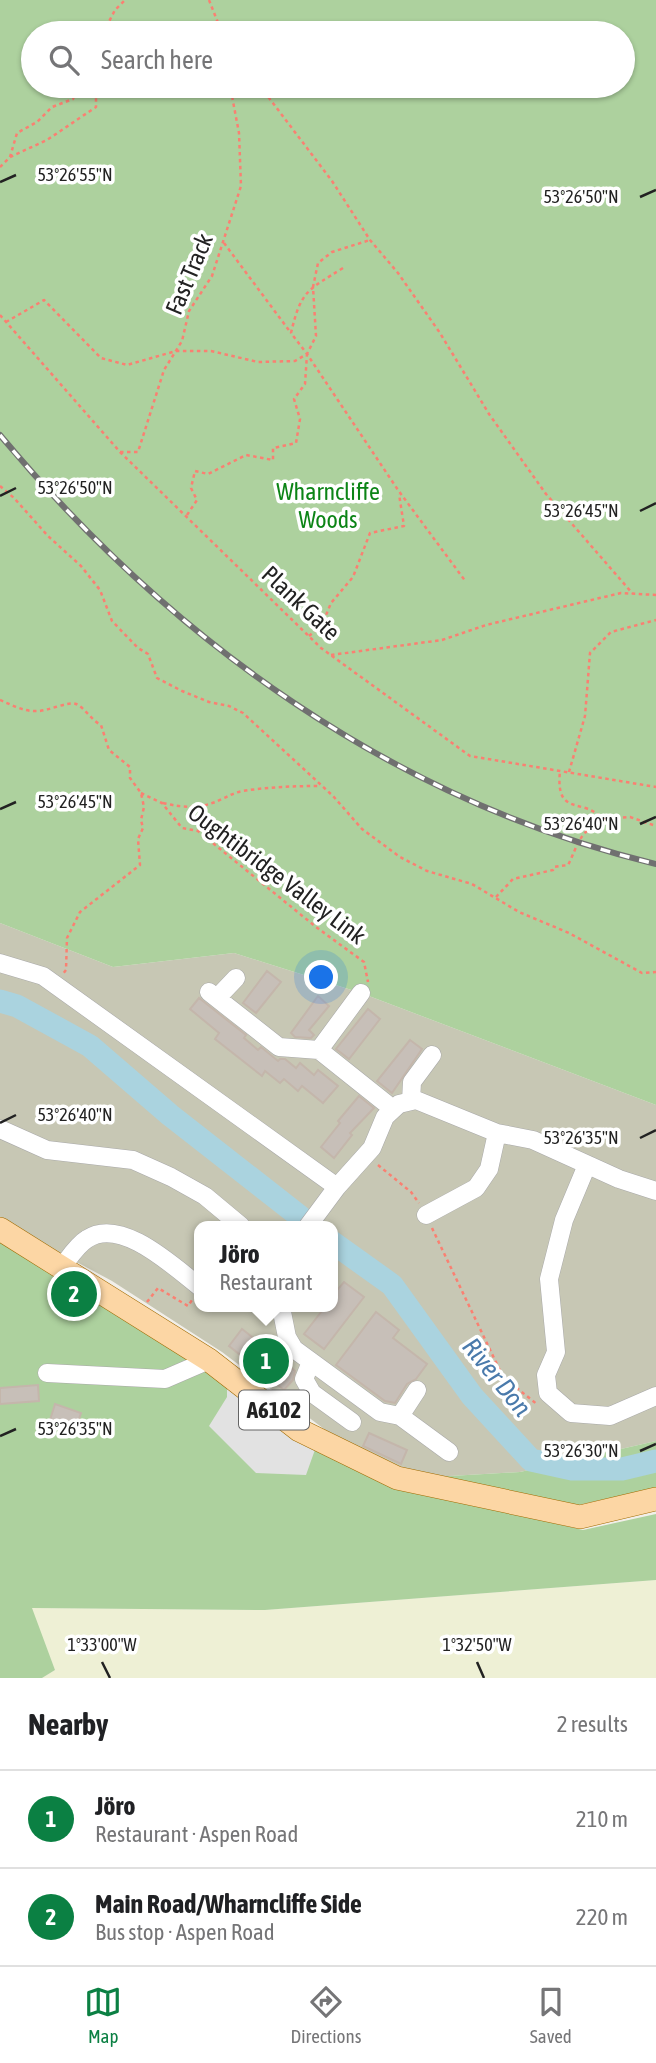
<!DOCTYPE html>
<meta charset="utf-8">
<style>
body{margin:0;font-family:"Asap Condensed",sans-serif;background:#f6f6f6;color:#202124}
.you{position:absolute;left:322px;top:978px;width:24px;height:24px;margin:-18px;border:5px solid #fff;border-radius:50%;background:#1a73e8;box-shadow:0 0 0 10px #1a73e833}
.badge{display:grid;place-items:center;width:46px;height:46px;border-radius:50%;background:#0b8043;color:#fff;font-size:23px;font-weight:700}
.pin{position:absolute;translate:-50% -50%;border:4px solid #fff;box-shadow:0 2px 7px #0006}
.popup{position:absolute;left:194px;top:1221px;width:144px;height:91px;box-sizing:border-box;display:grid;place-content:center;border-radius:14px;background:#fff;filter:drop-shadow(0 2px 5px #0005);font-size:23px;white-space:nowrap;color:#757577}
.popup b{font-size:26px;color:#202124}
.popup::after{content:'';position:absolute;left:50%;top:100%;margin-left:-14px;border:14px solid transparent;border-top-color:#fff}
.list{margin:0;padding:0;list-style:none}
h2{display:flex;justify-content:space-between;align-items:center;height:91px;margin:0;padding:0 28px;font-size:30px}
h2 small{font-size:23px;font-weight:400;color:#757577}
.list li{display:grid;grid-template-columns:46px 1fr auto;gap:21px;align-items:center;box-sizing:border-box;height:98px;padding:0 28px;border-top:2px solid #e0e0e0}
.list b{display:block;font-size:26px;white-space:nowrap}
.list p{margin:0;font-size:23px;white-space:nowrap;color:#757577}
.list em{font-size:23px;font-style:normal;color:#757577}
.icon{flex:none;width:38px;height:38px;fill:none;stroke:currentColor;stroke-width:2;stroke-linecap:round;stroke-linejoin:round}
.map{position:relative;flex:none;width:656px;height:1678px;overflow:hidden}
.search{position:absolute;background:#fff;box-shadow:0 2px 5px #0004;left:21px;right:21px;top:21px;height:77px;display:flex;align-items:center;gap:18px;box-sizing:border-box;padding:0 24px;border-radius:38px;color:#757577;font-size:26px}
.sheet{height:287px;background:#fff}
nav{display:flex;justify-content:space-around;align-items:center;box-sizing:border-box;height:98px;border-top:2px solid #e0e0e0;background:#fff;font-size:19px;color:#757577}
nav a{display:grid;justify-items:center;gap:4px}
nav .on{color:#0b8043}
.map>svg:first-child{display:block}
</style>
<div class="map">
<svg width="656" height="1678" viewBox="0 0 656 1678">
<rect width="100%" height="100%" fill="#f2efe9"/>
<path fill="#c7c7b4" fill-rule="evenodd" d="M0 923 113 967 234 953 361 993 656 1105V1441L520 1472 416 1478 344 1444 222 1352 112 1281 0 1221ZM200 1226H332V1307H200Z"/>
<path fill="#eef0d5" d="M656 1580V1678H42L55 1670 31 1608 265 1610Z"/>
<path fill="#add19e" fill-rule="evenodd" d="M0 0H656V1105L361 993 234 953 113 967 0 923ZM33 33H623V86H33Z
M0 1239 227 1378V1397L399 1486 583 1530 656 1514V1580L265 1610 32 1608 55 1670 42 1678H0Z
M656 1441V1488L578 1505 416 1478 520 1472Z"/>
<path fill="#e2e2e2" d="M227 1378 317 1444 306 1475 256 1473 209 1426 227 1397Z"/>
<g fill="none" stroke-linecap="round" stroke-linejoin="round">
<path stroke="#aad3df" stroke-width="23" d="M0 1001 17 1006 90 1046 170 1115 312 1226
M332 1242 392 1285 472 1396 531 1460 572 1469H622L656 1461"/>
</g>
<path fill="#c7bfb8" stroke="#c4b6ab" stroke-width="2" d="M267 971 281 982 256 1013 243 1003Z
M318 996 329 1006 309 1030 314 1035 311 1038 295 1037 291 1033Z
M199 998 246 1035 244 1038 258 1050 261 1047 278 1061 280 1059H285L296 1068 300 1063 314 1075 318 1070 338 1086 323 1103 302 1086 298 1091 284 1079 280 1083 265 1071 262 1076 215 1039 219 1033 190 1009Z
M368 1009 380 1019 349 1059 336 1049Z
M410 1040 422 1049 392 1093 377 1081Z
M359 1096 374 1108 350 1133 352 1135 334 1158 321 1147 340 1123 338 1121Z
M344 1282 364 1297 324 1349 304 1334 325 1307H332V1296Z
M376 1312 399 1330 393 1338 427 1364 416 1379 407 1384 395 1403 385 1401 336 1365Z
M242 1329 295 1371 293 1380 284 1390 229 1346Z
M38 1385 39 1401 0 1404V1388Z
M55 1404 81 1413 76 1428 50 1420Z
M369 1433 407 1450 401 1464 363 1446Z"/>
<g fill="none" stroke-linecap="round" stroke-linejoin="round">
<g stroke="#a9a9a9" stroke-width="19">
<path id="minor" d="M0 963 43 976 337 1187
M209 992 279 1047 319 1050 393 1109
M217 998 236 978
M319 1050 361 993
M411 1101 412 1082 432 1055
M0 1129 47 1150 133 1160 171 1177 205 1196 241 1226
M587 1165 564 1220 549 1279 556 1352 546 1375 548 1393 571 1413 610 1416 656 1396
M426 1215 476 1188 489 1169 497 1133
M308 1226 337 1187 372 1148 385 1117 399 1104 416 1100 497 1133 533 1140 619 1179 656 1191
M62 1267C69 1258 77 1245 87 1239 121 1216 174 1267 200 1287
M281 1307 287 1337 294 1349 380 1412 400 1416 449 1452
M311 1362 304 1379 312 1393 352 1422
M47 1373 165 1379 209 1360
M400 1416 417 1390"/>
</g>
<g stroke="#a06b00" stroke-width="24">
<path id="major" d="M0 1229 209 1360 299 1430 397 1478 580 1517 656 1499"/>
</g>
<path stroke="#fa8072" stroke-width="2.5" stroke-dasharray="3.5 3.5" stroke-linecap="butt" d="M209 0 222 33
M103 33 115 10 125 0
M260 86 332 181 370 240 398 273 440 333 489 414 546 494 633 594
M10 157 47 140 96 107V86
M0 167 10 157 17 133 37 122 52 107 73 99 79 86
M224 243 291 333
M343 268C308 290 301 290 291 333L307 354 398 490 466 582
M0 315 120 452 321 648 470 756 656 787
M6 322 44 300 101 358 127 365 176 351H211L258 362 295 361 307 354 316 336 313 287 318 263 332 252 370 240
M120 452H138L164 370 182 341 189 311 212 276 241 186 239 133 232 96V86
M0 486 14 498 48 536 81 566 100 590 112 621 138 648 148 654 157 678 182 691 209 702 229 706 243 713 333 796 362 829 400 857 427 871 472 884 519 912 569 933 642 973 656 972
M187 515 197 500 191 488 195 471 208 474 246 455 273 460V448L296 443 300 419 294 399 305 384 307 354
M309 636 322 625 331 603 353 577 370 533 404 526 399 494
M331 655 442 640 486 625 621 593 656 595
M0 700C12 705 24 712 38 711 48 711 68 701 76 704 85 708 91 720 101 725L109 750 130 767V778L141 793 144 807 141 820 143 828 138 839 140 865 80 912 67 938 66 970 63 974
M569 772 585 716 590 653 611 632 656 620
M141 793 162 803 182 828 198 831 316 927 364 962 368 982
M163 803C184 808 202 809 222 799 229 796 235 792 243 791 268 787 294 786 320 786
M602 819 630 817 656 826
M496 897 513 879 553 870 554 867 568 865C577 848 579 830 600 824L603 820C585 796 555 819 560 771
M378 1165 411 1192 419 1203
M432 1228 503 1377 538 1405
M147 1302 158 1288 188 1306 192 1300"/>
<use href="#minor" stroke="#fff" stroke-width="18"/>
<use href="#major" stroke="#fcd6a4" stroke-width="23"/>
<g stroke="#707070" stroke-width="6">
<path id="rail" d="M0 435C171 640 394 801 656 864"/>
</g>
<use href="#rail" stroke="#fff" stroke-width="3.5" stroke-dasharray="10" stroke-linecap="butt"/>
</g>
<path fill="none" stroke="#222" stroke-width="2.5" d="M0 182 16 175M640 197 656 190M0 496 16 488M640 511 656 503M0 809 16 802M640 824 656 817M0 1123 16 1115M640 1138 656 1130M0 1436 16 1429M640 1451 656 1444M102 1662 110 1678M477 1662 484 1678"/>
<g text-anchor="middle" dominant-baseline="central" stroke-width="7" stroke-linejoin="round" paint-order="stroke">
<rect fill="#fff" stroke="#646464" stroke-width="2" x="239" y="1390.5" width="70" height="39" rx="5"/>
<g font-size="23" font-weight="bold" fill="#222">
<text x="274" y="1410">A6102</text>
</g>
<g font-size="24" fill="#222" stroke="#fff">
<text transform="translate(189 274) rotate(-67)">Fast Track</text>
<text transform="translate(301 603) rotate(43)">Plank Gate</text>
<text transform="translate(277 874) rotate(37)">Oughtibridge Valley Link</text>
</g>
<g font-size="24" fill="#0c8416" stroke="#fff">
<text x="328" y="491">Wharncliffe<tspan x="328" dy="28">Woods</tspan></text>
</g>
<g font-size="26" font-style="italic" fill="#4a7aab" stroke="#fff">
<text transform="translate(497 1377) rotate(51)">River Don</text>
</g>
</g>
<g font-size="18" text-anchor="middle" fill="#222" stroke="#fff" stroke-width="7" stroke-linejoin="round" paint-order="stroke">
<text x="75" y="181">53°26'55"N</text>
<text x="581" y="203">53°26'50"N</text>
<text x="75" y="494">53°26'50"N</text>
<text x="581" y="517">53°26'45"N</text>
<text x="75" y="808">53°26'45"N</text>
<text x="581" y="830">53°26'40"N</text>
<text x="75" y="1121">53°26'40"N</text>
<text x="581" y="1144">53°26'35"N</text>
<text x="75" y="1435">53°26'35"N</text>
<text x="581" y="1457">53°26'30"N</text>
<text x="102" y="1651">1°33'00"W</text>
<text x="477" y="1651">1°32'50"W</text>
</g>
</svg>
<div class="you"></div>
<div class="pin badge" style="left:266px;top:1361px">1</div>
<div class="popup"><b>Jöro</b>Restaurant</div>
<div class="pin badge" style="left:74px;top:1294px">2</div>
<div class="search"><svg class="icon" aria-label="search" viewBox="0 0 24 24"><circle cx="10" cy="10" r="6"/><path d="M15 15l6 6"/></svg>Search here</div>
</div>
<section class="sheet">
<h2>Nearby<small>2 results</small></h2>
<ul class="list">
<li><span class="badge">1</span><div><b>Jöro</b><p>Restaurant · Aspen Road</p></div><em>210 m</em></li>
<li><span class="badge">2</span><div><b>Main Road/Wharncliffe Side</b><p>Bus stop · Aspen Road</p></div><em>220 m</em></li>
</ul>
</section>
<nav>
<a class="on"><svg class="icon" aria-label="map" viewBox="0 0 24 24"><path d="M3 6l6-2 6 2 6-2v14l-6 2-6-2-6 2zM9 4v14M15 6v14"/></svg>Map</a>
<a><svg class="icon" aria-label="directions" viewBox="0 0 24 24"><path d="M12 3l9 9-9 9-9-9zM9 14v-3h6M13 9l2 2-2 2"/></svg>Directions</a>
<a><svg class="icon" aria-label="saved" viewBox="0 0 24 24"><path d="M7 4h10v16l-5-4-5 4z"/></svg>Saved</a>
</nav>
